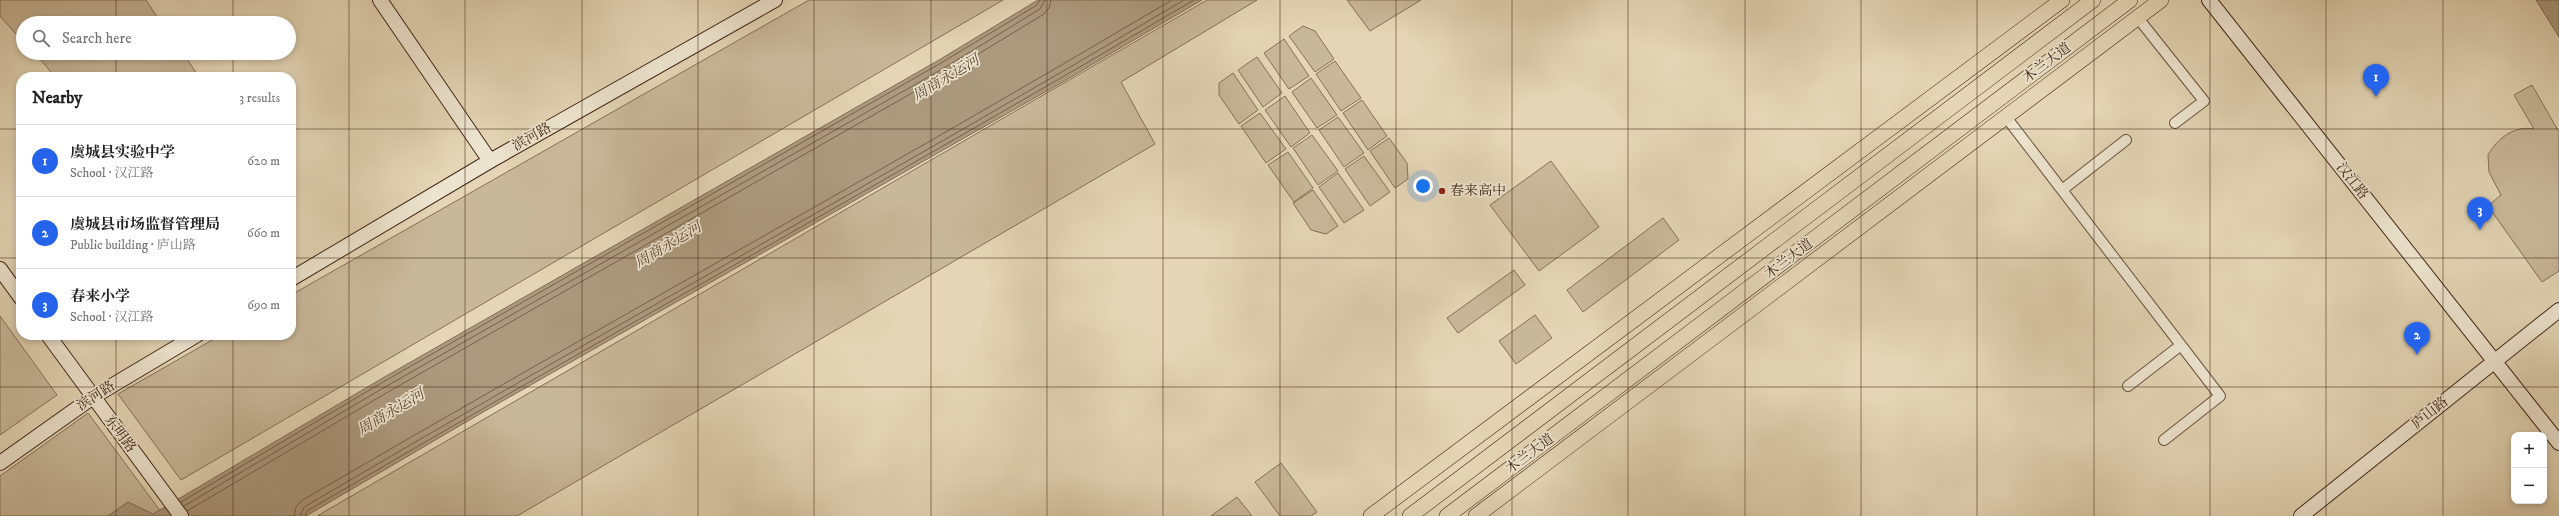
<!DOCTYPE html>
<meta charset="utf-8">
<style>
body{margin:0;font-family:"IM FELL DW Pica","Noto Serif SC",serif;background:#f6f6f6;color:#222}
.controls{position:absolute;right:12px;bottom:12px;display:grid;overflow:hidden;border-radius:8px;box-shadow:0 2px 6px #0003}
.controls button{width:36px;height:36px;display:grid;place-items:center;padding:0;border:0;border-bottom:1px solid #e0e0e0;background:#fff;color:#222;font:20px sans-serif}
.you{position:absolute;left:1423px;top:186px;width:14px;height:14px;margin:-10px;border:3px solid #fff;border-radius:50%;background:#1a73e8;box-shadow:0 0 0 6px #1a73e833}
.badge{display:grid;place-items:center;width:26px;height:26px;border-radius:50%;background:#2563eb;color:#fff;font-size:13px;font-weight:700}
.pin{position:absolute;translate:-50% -33px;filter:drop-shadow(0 1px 2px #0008)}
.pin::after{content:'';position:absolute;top:21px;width:14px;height:12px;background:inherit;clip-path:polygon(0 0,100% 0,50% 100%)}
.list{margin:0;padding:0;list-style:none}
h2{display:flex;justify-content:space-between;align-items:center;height:52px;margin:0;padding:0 16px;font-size:17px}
h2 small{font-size:13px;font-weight:400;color:#767676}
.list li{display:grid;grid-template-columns:26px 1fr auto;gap:12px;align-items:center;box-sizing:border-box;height:72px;padding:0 16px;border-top:1px solid #e0e0e0}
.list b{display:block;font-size:15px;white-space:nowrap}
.list p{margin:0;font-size:13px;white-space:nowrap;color:#767676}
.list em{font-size:13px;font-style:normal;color:#767676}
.icon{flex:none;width:22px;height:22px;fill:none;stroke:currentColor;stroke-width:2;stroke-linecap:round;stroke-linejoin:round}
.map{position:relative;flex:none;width:2559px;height:516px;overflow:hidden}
.search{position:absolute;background:#fff;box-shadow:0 2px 6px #0003;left:16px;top:16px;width:280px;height:44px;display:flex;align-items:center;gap:10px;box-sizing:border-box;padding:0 14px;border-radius:22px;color:#767676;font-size:15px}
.panel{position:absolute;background:#fff;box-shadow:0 2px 6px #0003;left:16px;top:72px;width:280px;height:268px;border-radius:16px}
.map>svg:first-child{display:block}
</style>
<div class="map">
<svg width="2559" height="516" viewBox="0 0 2559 516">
<rect width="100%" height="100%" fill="#e3d5b5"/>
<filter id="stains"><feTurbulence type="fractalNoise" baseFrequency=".005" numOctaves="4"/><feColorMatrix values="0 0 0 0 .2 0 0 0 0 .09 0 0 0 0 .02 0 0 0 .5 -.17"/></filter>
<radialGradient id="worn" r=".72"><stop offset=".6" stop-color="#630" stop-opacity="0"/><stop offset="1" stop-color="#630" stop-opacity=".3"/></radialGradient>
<path fill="#c8b89a" stroke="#857058" d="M0 0H146L161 23H23V42L0 16Z
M809 0H1003L181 480 118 394 221 335H291V295Z
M1207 0H1257L1121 82 1155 144 517 516H317Z
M1347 0H1421L1370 31Z
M1303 26 1315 31 1334 59 1315 72 1289 36Z
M1284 39 1309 76 1289 89 1264 53Z
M35 53H183L199 77H55Z
M1257 57 1282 93 1263 107 1238 70Z
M1335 61 1361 98 1341 111 1316 74Z
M1233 73 1258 110 1239 124 1219 95V83Z
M1311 78 1337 115 1317 128 1292 92Z
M2532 85 2559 132V271L2542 282 2488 206 2501 195 2489 172 2488 155C2497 139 2514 125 2534 129L2514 95Z
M1285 96 1310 133 1291 147 1265 110Z
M1362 100 1387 136 1368 150 1343 113Z
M1260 113 1286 149 1266 163 1241 126Z
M1338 117 1364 153 1344 167 1319 130Z
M1312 135 1338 171 1318 185 1293 148Z
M1389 138 1407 163 1408 179 1395 188 1370 151Z
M1288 152 1313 188 1294 202 1268 165Z
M1364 156 1390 192 1370 206 1345 169Z
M1551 161 1599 227 1539 271 1490 205Z
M1338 173 1364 210 1344 223 1319 187Z
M1313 190 1338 226 1326 234 1311 230 1293 203Z
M1663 218 1679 240 1583 312 1567 290Z
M1514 270 1525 285 1458 333 1447 318Z
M1535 315 1552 338 1516 364 1499 341Z
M0 316 57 395 0 435Z
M88 413 164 516H0V476Z
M1281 463 1317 512 1311 516H1280L1255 482Z
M1237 497 1252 516H1211Z"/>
<path fill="#ac9a7f" stroke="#826c55" d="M1038 0H1202L1059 84 478 415 306 516H108L128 502 153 514 381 379 939 60Z
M2536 0H2559V37Z"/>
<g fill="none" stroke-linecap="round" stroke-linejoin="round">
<path stroke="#77614b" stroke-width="1" d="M181 502 383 382 941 63 1037 5 1040 0
M184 506 385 387 944 68 1040 9 1045 0
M187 511 388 392 947 73 1044 14 1049 8 1051 0
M294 516 296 507 301 501C590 332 884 171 1172 0
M300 516 304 507C596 335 893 173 1184 0
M305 516 307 511C601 338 900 174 1194 0"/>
<g stroke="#6a533e" stroke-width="12">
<path id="street" d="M2138 18 2204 101 2175 123
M2006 117 2220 396 2164 440
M2062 190 2126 140
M2128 386 2181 345"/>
</g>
<g stroke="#422817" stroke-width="16">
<path id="secondary" d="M380 0 490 161
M2209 0 2559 443
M0 269 21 298
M291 279 490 161 775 0
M48 335 181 516
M0 463 93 397 197 335
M2301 516 2559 310"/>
</g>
<g stroke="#422817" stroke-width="16">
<path id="primary" d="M1371 516 2062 0
M1410 516 2093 0
M1447 516 2130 0
M1476 516 2161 0"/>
</g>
<use href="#street" stroke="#ede4cf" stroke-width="10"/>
<use href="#secondary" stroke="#ede4cf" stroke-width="14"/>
<use href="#primary" stroke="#e3d5b5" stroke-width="15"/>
</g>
<path fill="none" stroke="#422817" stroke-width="1" stroke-opacity="0.55" d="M116 0V23M233 0V23M349 0V516M465 0V516M582 0V516M698 0V516M814 0V516M931 0V516M1047 0V516M1163 0V516M1280 0V516M1396 0V516M1512 0V516M1628 0V516M1745 0V516M1861 0V516M1977 0V516M2094 0V516M2210 0V516M2326 0V516M2443 0V516M116 53V77M233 53V77M0 129H21M291 129H2559M0 258H21M291 258H2559M116 335V516M233 335V516M0 387H2559"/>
<circle fill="#8f2418" stroke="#ede4cf" stroke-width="1.5" cx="1442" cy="191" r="4"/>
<g text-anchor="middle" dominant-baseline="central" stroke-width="3.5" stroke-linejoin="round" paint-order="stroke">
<g font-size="14" fill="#422817" stroke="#ede4cf">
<text transform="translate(2047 63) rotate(-37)">木兰大道</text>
<text transform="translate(532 137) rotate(-29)">滨河路</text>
<text transform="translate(2352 181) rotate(52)">汉江路</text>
<text transform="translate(1789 259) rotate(-37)">木兰大道</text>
<text transform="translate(96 396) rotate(-33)">滨河路</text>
<text transform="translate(2430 413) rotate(-39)">庐山路</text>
<text transform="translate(120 434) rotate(53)">东明路</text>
<text transform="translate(1530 454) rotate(-37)">木兰大道</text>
</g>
<g font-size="14" fill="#422817" stroke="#ede4cf" text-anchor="start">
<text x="1450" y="191">春来高中</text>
</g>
<g font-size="15" font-style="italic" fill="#624a36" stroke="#ede4cf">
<text transform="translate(946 78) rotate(-31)">周商永运河</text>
<text transform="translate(668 245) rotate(-31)">周商永运河</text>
<text transform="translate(391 412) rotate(-31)">周商永运河</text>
</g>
</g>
<rect width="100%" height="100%" filter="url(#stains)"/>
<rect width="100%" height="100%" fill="url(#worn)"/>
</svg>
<div class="controls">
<button>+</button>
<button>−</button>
</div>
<div class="you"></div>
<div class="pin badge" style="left:2376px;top:97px">1</div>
<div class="pin badge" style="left:2417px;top:355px">2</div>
<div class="pin badge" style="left:2480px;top:230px">3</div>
<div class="search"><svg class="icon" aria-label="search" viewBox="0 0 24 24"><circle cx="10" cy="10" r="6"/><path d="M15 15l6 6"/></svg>Search here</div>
<section class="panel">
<h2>Nearby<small>3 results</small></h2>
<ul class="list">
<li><span class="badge">1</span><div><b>虞城县实验中学</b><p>School · 汉江路</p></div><em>620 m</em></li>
<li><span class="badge">2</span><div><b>虞城县市场监督管理局</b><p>Public building · 庐山路</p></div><em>660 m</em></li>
<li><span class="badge">3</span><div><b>春来小学</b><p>School · 汉江路</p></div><em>690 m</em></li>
</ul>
</section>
</div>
